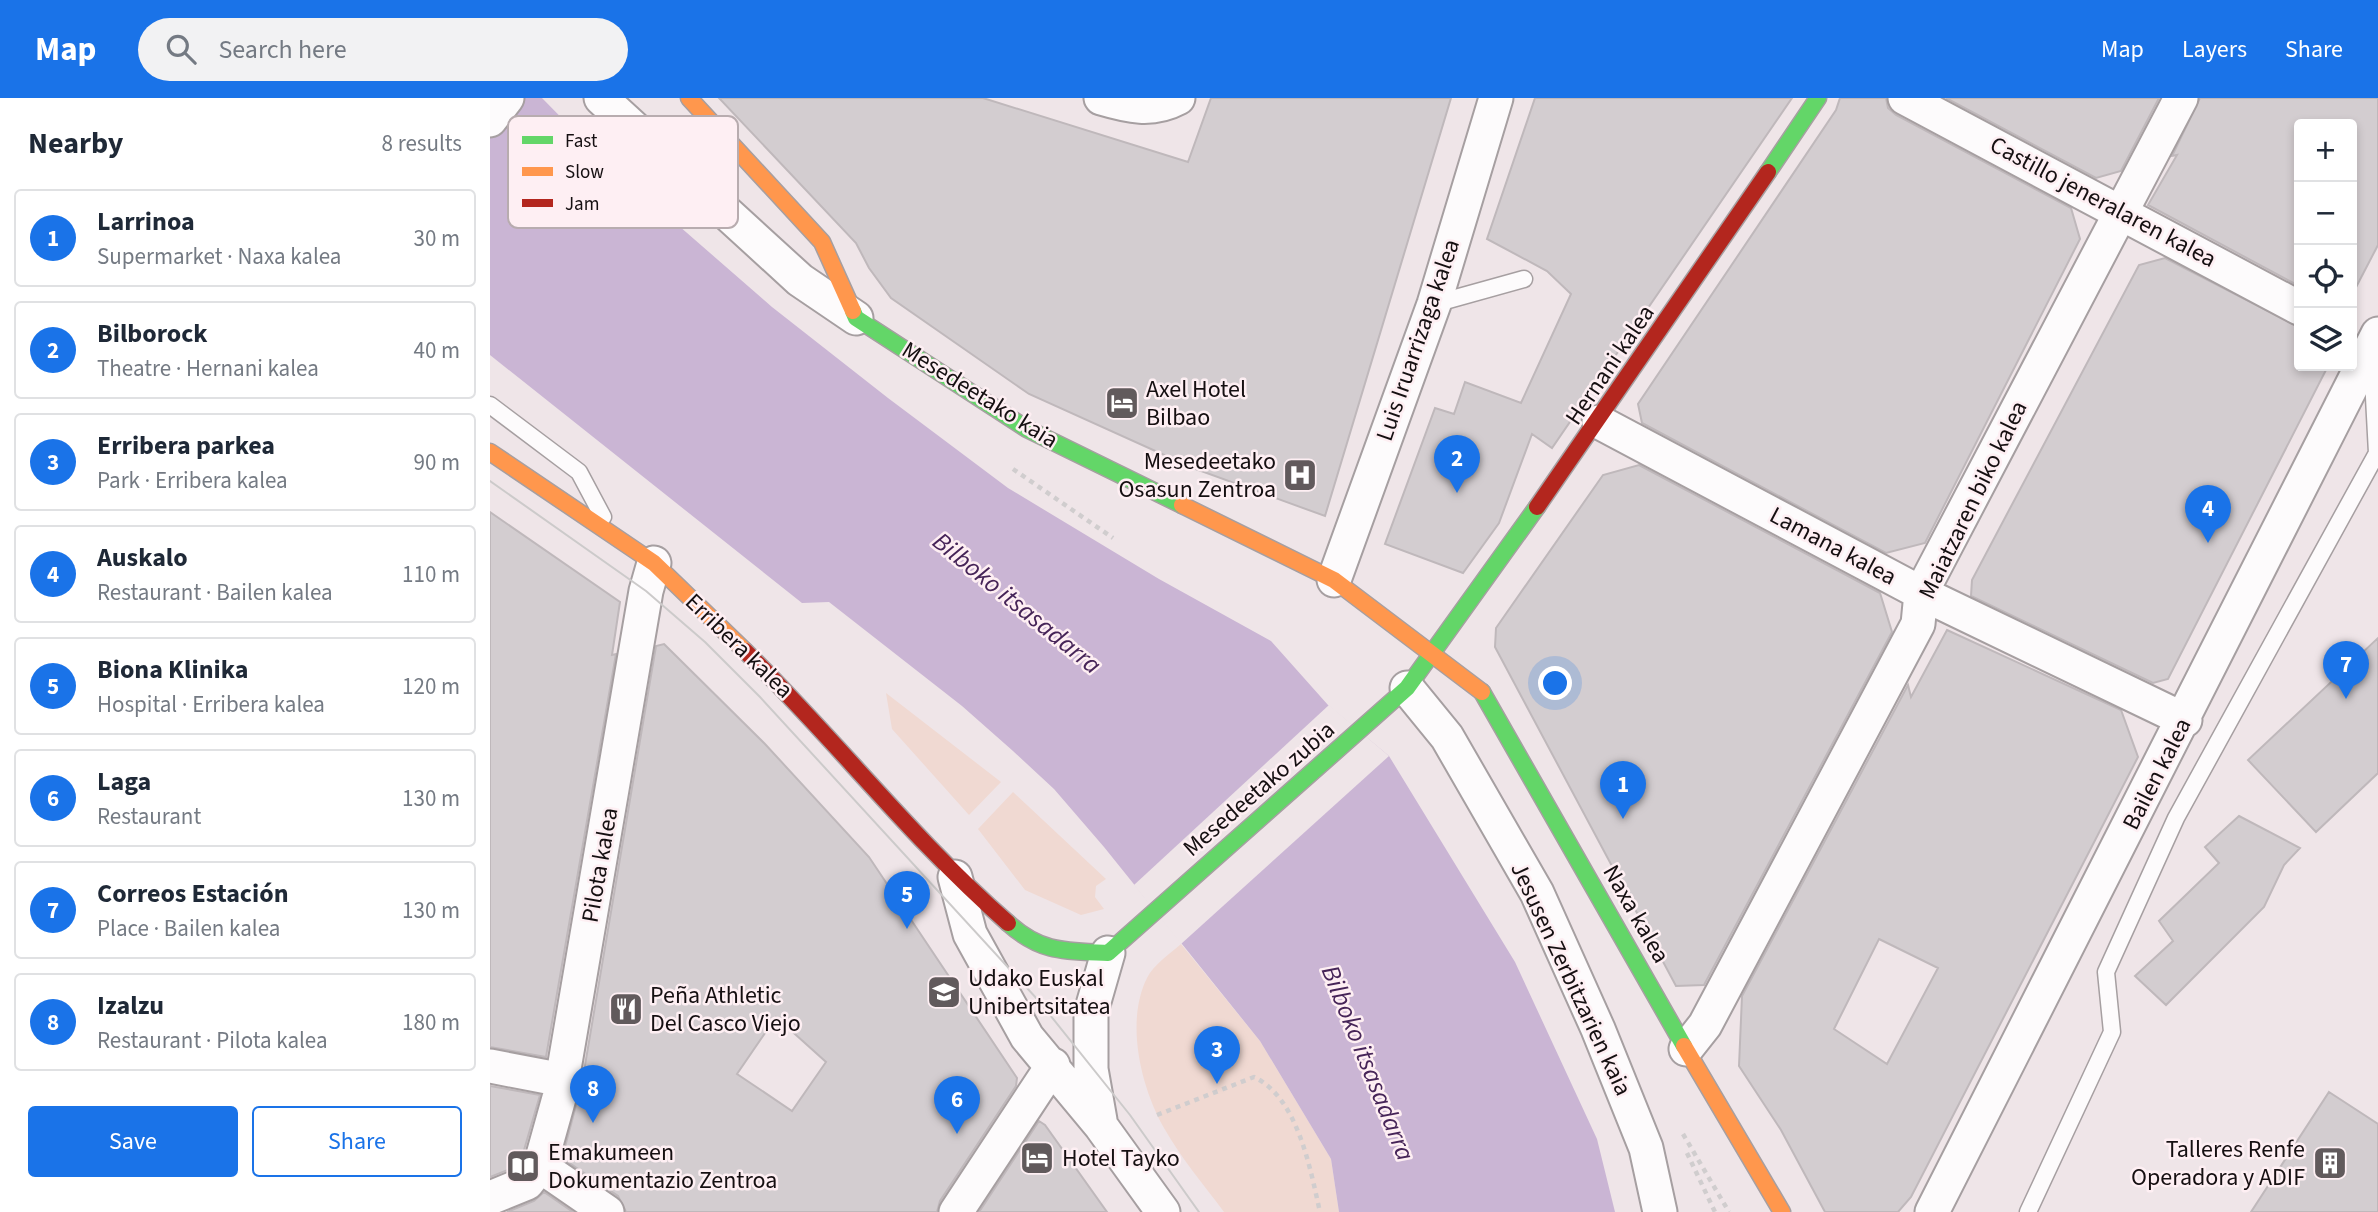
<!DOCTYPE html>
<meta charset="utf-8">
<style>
body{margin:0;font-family:"Source Sans 3",sans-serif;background:#f2f2f3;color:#1f2937}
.controls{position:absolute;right:21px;top:21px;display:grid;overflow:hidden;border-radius:7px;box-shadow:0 4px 10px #0003}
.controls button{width:63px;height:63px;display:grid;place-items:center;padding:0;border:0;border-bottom:2px solid #e0e1e3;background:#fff;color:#1f2937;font:35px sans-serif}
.you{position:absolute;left:1066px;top:586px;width:24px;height:24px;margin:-18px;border:5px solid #fff;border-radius:50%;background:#1a73e8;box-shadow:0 0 0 10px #1a73e833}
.badge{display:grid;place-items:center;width:46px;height:46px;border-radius:50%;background:#1a73e8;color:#fff;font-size:23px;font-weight:700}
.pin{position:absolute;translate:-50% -58px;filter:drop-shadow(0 2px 4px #0008)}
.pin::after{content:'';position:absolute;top:37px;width:24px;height:21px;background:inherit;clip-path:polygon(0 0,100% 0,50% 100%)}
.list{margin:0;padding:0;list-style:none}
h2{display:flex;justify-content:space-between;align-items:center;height:91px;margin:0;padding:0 28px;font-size:30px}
h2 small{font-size:23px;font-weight:400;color:#747a83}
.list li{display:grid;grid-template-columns:46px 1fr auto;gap:21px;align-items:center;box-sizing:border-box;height:98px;margin:0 14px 14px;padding:0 14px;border:2px solid #e0e1e3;border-radius:7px}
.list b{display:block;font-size:26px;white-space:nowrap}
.list p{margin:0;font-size:23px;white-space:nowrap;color:#747a83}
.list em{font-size:23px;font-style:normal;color:#747a83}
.actions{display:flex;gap:14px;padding:21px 28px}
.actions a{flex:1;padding:16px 0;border:2px solid #1a73e8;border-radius:7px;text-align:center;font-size:24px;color:#1a73e8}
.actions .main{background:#1a73e8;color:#fff}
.icon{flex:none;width:38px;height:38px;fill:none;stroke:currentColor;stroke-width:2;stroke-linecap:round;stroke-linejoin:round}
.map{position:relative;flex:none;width:1888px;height:1114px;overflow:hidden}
header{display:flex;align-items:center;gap:42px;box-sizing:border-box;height:98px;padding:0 35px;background:#1a73e8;color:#fff}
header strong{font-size:33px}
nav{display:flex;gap:38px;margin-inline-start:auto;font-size:24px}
.search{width:490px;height:63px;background:#f2f2f3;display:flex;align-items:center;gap:18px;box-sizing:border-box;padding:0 24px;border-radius:38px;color:#747a83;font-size:26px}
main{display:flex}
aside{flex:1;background:#fff}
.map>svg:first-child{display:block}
</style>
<header>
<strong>Map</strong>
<div class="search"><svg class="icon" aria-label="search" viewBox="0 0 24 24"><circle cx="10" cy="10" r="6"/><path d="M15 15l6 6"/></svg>Search here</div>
<nav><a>Map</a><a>Layers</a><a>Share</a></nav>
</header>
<main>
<aside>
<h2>Nearby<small>8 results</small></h2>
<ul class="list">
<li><span class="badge">1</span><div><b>Larrinoa</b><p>Supermarket · Naxa kalea</p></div><em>30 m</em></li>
<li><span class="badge">2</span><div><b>Bilborock</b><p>Theatre · Hernani kalea</p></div><em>40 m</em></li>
<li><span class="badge">3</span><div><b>Erribera parkea</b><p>Park · Erribera kalea</p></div><em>90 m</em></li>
<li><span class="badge">4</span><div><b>Auskalo</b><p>Restaurant · Bailen kalea</p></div><em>110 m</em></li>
<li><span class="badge">5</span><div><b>Biona Klinika</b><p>Hospital · Erribera kalea</p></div><em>120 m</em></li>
<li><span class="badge">6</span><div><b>Laga</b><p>Restaurant</p></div><em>130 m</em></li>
<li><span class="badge">7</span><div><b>Correos Estación</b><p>Place · Bailen kalea</p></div><em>130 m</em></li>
<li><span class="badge">8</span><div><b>Izalzu</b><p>Restaurant · Pilota kalea</p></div><em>180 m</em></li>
</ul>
<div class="actions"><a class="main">Save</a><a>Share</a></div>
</aside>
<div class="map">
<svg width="1888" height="1114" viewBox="0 0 1888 1114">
<rect width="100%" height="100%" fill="#efe5e8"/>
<path fill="#f0d9d2" d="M396 595 511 684 479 717 402 631Z
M523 694 616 781 606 788 605 799 614 811 591 817 535 792 488 731Z
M691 846 770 943 841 1061 849 1114H734C714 1087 691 1060 674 1030 651 989 635 924 657 880 663 867 681 855 691 846Z"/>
<path fill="#cab5d4" d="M0 0H52L111 60 282 209 398 300 518 390 669 481 781 543 838 607 899 658 1025 864 1107 1041 1125 1114H849L841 1061 770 943 614 749 564 691 523 653 472 608 339 504 312 505 0 257Z"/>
<path fill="#efe5e8" d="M839 607 899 658 691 846 644 787Z"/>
<path fill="#d3cdd0" stroke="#bfb8bb" stroke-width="2" fill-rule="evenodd" d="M229 0H493L698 64 721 0H961L835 418 703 370 539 296 401 200 379 170 366 145Z
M1045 0H1302L1062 350 1042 336 1009 425 973 475 895 446 945 310 964 316 975 284 1031 305 1081 196 1057 173 997 141Z
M1350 0H1396L1398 10 1406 17 1581 110 1590 141 1435 445 1396 455 1152 325 1148 306 1346 12Z
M1456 0H1669L1631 73 1606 80Z
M1710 0H1888V147L1862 197V26H1809V188L1658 107 1687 57 1682 58Z
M1675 160 1809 229V268H1838L1678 581 1663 585 1481 498 1482 482 1649 167Z
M1149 367 1390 495 1402 534 1214 887 1186 888 1005 549 1006 530 1113 377Z
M0 414 130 504 122 557 126 556 56 959 0 949Z
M1457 532 1631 612 1648 659 1421 1099 1408 1114H1335L1291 1032 1249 968 1252 898 1418 587 1421 599ZM1389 841 1448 870 1397 966 1344 931Z
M1888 540V675L1826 734 1758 662Z
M174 546 275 646 379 759 527 980 526 988 450 1103 447 1114H136L128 1098 72 1060 92 985 166 548ZM286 919 336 964 302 1013 247 976Z
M1749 718 1810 750 1794 767 1774 809 1676 907 1645 878 1683 843 1669 823 1729 765 1715 749Z
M0 988 50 997 32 1059 25 1069 0 1079Z
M1839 994 1888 1026V1114H1761Z
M549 1023 555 1027 617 1114H489Z
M54 1094 83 1114H17L44 1103Z"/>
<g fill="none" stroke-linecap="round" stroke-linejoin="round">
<g stroke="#a69fa1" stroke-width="19">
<path id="lane" d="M944 206 1034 181
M0 307 89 374 113 419
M1538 1114 1622 934 1616 874 1686 720 1887 355 1882 262"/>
</g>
<g stroke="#a69fa1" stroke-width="37">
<path id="street" d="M111 0 310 182 366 220
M611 0C638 8 662 14 688 0
M1415 0 1809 210
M0 22 17 0
M1109 324 1431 495 1695 622
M844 482 944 206 1006 0
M917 590 957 639 1047 795 1108 931 1156 1050 1170 1114
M465 779 480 836 537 939 611 1028 673 1114
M1196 951 1215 927 1428 526 1431 495 1691 0
M0 968 73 982
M610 1022 601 971V914L618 855
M50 1068 117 1114
M0 1100 37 1085 50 1068 69 1000 156 493 164 465
M466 1114 563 967
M1442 1114 1888 236"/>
</g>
<g stroke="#a69fa1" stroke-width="19">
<path id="fast" d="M1278 74 1328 0
M363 213 366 220 537 331 692 407
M992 594 1194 948
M518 825C551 855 576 853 618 855L917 590 1047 409"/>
</g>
<g stroke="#a69fa1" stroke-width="19">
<path id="slow" d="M199 0 332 144 363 213
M0 354 164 465 255 553
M692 407 844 482 992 594
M1194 948 1292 1114"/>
</g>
<g stroke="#a69fa1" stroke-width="19">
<path id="jam" d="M1047 409 1278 74
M255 553C345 641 423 742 518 825"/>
</g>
<path stroke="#d0cdce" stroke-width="4.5" stroke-dasharray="5 5" stroke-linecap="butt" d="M523 371 623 440
M667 1017 764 979C808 1000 820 1070 830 1114
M1193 1036 1239 1114
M1197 1055 1225 1114"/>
<use href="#lane" stroke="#fdfbfc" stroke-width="16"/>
<use href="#street" stroke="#fdfbfc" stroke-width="33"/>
<use href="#fast" stroke="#63d668" stroke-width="16"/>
<use href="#slow" stroke="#ff974d" stroke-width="16"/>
<use href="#jam" stroke="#b3261e" stroke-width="16"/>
<path stroke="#cccaca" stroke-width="2" d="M0 383 156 493 215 544 270 599 548 902 640 1017 709 1114"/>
</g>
<defs>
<g id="hotel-square" transform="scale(1.75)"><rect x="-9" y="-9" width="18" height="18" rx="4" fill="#615a5c" stroke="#feeff3"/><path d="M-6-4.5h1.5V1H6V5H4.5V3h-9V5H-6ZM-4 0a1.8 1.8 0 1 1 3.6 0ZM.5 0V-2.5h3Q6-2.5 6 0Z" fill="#fff"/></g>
<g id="hospital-square" transform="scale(1.75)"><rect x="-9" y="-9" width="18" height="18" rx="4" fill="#615a5c" stroke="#feeff3"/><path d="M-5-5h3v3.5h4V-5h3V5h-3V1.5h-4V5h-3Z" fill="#fff"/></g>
<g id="university-square" transform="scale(1.75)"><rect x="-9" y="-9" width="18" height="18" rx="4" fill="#615a5c" stroke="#feeff3"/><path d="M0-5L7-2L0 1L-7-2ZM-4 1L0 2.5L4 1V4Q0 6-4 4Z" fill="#fff"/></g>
<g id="restaurant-square" transform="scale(1.75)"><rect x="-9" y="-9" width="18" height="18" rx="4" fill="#615a5c" stroke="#feeff3"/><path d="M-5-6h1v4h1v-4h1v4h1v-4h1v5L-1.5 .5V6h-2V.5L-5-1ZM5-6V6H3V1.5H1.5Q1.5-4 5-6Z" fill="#fff"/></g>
<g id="building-square" transform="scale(1.75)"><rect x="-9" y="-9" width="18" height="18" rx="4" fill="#615a5c" stroke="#feeff3"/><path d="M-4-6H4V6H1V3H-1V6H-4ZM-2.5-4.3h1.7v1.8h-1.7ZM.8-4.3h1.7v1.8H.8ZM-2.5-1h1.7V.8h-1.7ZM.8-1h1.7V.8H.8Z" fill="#fff"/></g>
<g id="library-square" transform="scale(1.75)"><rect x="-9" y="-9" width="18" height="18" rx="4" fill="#615a5c" stroke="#feeff3"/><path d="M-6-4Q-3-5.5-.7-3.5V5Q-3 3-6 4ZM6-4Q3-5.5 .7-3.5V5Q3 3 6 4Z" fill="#fff"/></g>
</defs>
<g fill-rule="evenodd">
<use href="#hotel-square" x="632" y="305"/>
<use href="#hospital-square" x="810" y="377"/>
<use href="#university-square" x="454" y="894"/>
<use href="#restaurant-square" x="136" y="911"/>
<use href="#hotel-square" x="547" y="1060"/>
<use href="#building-square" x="1840" y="1065"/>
<use href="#library-square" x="33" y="1068"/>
</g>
<g text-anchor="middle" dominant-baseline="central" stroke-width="5" stroke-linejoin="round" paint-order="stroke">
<g font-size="24" fill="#150f11" stroke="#feeff3">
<text transform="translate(1613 104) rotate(28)">Castillo jeneralaren kalea</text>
<text transform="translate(928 242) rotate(-71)">Luis Iruarrizaga kalea</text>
<text transform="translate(1120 267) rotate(-56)">Hernani kalea</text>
<text transform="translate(490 297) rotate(32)">Mesedeetako kaia</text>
<text transform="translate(1483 402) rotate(-64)">Maiatzaren biko kalea</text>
<text transform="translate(1343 448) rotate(28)">Lamana kalea</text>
<text transform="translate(249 548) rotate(44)">Erribera kalea</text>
<text transform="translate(1667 676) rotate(-63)">Bailen kalea</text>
<text transform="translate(769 691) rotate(-41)">Mesedeetako zubia</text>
<text transform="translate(110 767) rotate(-80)">Pilota kalea</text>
<text transform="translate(1146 816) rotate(60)">Naxa kalea</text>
<text transform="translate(1081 881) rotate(65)">Jesusen Zerbitzarien kaia</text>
</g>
<g font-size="24" fill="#150f11" stroke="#feeff3" text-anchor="start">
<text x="656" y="291">Axel Hotel<tspan x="656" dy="28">Bilbao</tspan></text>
<text x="786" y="363" text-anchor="end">Mesedeetako<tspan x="786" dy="28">Osasun Zentroa</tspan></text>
<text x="478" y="880">Udako Euskal<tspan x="478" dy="28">Unibertsitatea</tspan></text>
<text x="160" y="897">Peña Athletic<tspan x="160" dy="28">Del Casco Viejo</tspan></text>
<text x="1815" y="1051" text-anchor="end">Talleres Renfe<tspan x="1815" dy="28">Operadora y ADIF</tspan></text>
<text x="58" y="1054">Emakumeen<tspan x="58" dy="28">Dokumentazio Zentroa</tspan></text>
<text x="572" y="1060">Hotel Tayko</text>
</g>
<g font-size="26" font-style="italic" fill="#462458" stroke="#feeff3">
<text transform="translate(527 505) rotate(39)">Bilboko itsasadarra</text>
<text transform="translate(878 965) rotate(68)">Bilboko itsasadarra</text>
</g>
</g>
<rect x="18" y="18" width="230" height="112" rx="10" fill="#feeff3" stroke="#b8acaf" stroke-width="2"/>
<rect x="32" y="38" width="31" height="8" fill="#63d668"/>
<rect x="32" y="69" width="31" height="9" fill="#ff974d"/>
<rect x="32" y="101" width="31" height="8" fill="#b3261e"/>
<g font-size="19" fill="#150f11">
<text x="75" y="49">Fast</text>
<text x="75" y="80">Slow</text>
<text x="75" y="112">Jam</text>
</g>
</svg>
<div class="controls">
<button>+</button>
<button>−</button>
<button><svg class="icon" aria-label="locate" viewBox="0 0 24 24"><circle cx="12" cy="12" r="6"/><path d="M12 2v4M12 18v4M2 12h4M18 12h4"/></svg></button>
<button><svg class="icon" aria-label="layers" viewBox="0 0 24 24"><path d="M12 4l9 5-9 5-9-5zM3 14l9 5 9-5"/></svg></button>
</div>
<div class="you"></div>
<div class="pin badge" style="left:1133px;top:721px">1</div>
<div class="pin badge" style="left:967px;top:395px">2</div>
<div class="pin badge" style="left:727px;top:986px">3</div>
<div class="pin badge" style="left:1718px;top:445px">4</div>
<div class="pin badge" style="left:417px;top:831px">5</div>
<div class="pin badge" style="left:467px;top:1036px">6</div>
<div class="pin badge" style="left:1856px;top:601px">7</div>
<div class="pin badge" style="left:103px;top:1025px">8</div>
</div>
</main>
